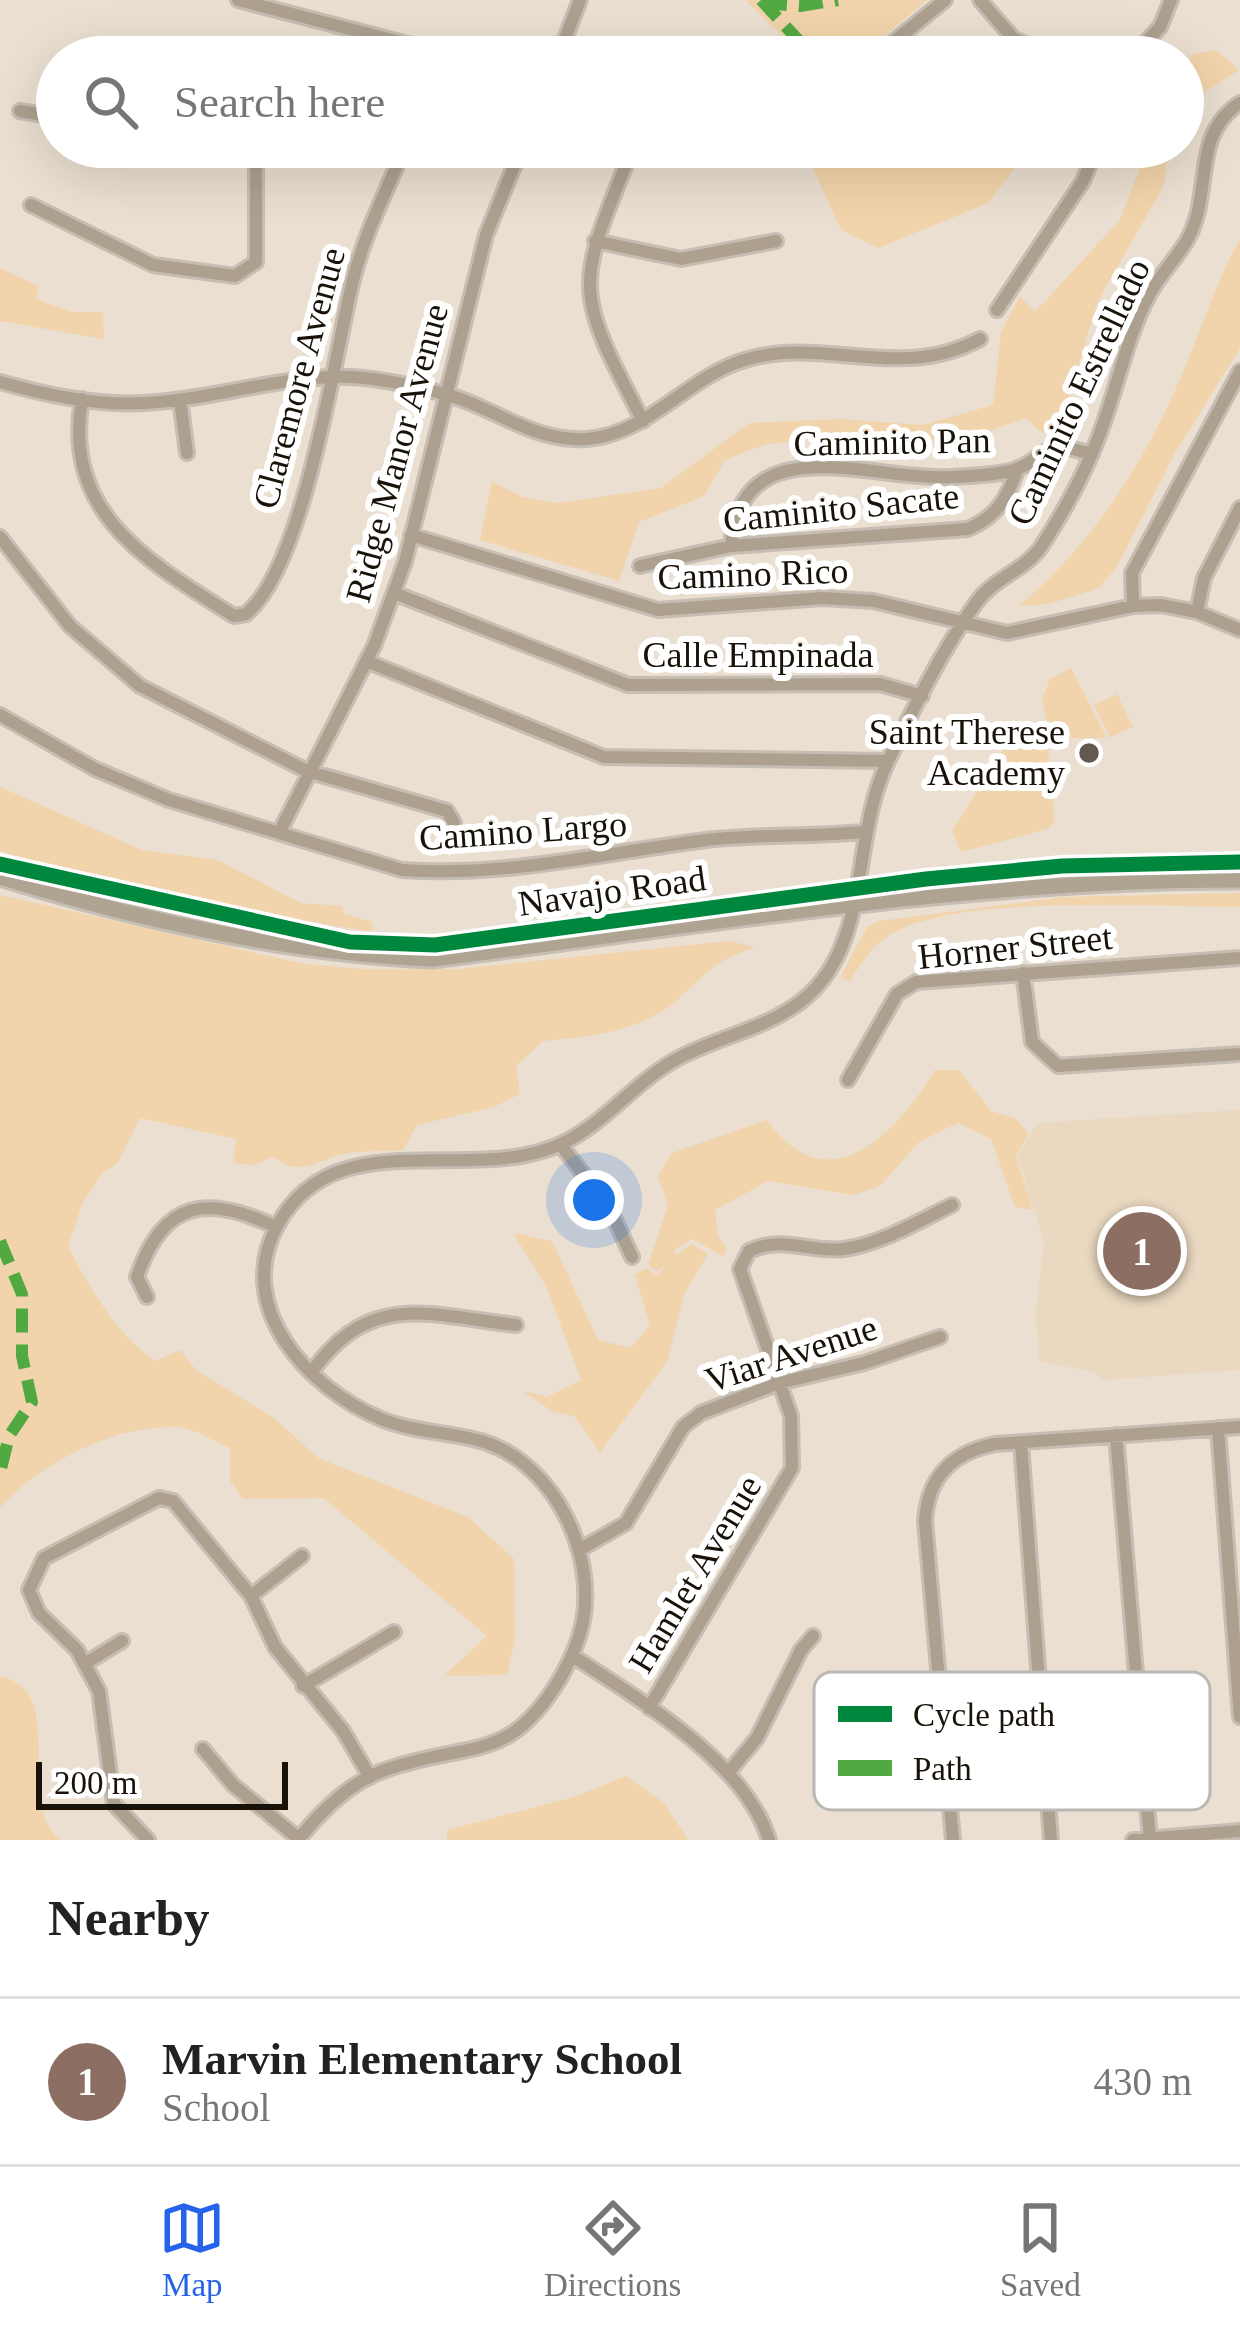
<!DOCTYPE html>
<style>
body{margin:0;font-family:Georgia,serif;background:#f2f2f2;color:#222}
.scale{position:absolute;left:36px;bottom:30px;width:252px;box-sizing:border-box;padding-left:12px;border:6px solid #181208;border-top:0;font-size:33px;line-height:42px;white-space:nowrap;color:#181208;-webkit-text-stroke:9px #fff;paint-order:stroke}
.you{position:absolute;left:594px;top:1200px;width:42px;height:42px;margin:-30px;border:9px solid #fff;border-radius:50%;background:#1a73e8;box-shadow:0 0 0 18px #1a73e833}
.badge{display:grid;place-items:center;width:78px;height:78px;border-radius:50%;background:#2563eb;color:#fff;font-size:39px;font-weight:700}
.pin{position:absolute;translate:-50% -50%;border:6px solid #fff;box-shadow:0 3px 12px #0006}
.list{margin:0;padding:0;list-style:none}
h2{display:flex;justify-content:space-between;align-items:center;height:156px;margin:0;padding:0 48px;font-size:51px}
h2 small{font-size:39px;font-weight:400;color:#767676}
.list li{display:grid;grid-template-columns:78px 1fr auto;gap:36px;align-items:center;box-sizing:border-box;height:168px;padding:0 48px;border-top:3px solid #e0e0e0}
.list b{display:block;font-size:45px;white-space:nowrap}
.list p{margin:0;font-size:39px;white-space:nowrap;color:#767676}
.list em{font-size:39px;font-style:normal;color:#767676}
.icon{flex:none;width:66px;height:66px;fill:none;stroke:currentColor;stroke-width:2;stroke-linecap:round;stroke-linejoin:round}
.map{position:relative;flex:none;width:1240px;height:1840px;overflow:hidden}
.search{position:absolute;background:#fff;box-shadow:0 12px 48px #0002;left:36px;right:36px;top:36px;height:132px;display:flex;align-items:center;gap:30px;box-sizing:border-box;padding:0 42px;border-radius:66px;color:#767676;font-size:45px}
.sheet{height:324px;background:#fff}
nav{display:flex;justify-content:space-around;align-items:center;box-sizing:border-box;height:168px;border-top:3px solid #e0e0e0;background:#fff;font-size:33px;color:#767676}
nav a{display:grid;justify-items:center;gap:6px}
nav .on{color:#2563eb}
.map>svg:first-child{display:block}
</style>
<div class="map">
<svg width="1240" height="1840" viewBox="0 0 1240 1840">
<rect width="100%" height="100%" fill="#eadfd0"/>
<path fill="#ead8c0" d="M1240 1110V1370L1103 1380 1093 1372 1039 1361 1036 1313 1044 1242 1018 1156 1037 1123Z"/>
<path fill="#f1d4ab" d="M745 0H927L859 57H804Z
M1216 50 1239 70 1191 101 1183 113V68L1193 54Z
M803 147H1031L988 203 878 248 841 230Z
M1148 147H1168L1164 185 1098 301 1061 423 1042 433 1026 418 955 443 852 436 766 444 725 460 704 496 639 522 619 581 480 540 492 481 522 497 558 503 661 488 749 423 839 419 923 425 993 405 1001 332 1020 296 1035 312 1120 220Z
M1240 239V348L1175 453 1116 568 1099 588 1049 604 1019 606C1098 539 1151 453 1189 357 1206 316 1218 278 1240 239Z
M0 268 39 286 36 299 72 312H103L104 339 0 321Z
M1071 668 1107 738H1050L1042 699 1050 679Z
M1117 694 1133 727 1110 737 1094 705Z
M1006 746 1048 750 1055 821 1048 829 961 852 952 831Z
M0 787 142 850 218 860 301 903 342 906 344 914 372 922 373 932 245 911 14 856 0 850Z
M1240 893V907C1160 908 946 891 884 939 869 950 859 967 849 982L841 976 867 927 879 921 1064 897Z
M0 895 304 964 363 969H458L729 941 755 947C717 961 712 967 685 993 647 1031 593 1037 543 1041L516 1066 520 1094 494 1107 417 1125 403 1150C384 1152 363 1150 344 1154 314 1161 303 1178 273 1157L254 1165 233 1163 236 1139 140 1118 117 1164 102 1173 82 1204 68 1247C91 1289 115 1333 155 1361L180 1350 196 1370 274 1418 318 1458 468 1517 514 1559 515 1639 507 1675 444 1676 487 1636 324 1498 243 1499 230 1481V1448C215 1442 193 1427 177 1427 113 1425 43 1462 0 1507Z
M935 1070H959L991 1111 1016 1119 1029 1134 1016 1156 1033 1210 1015 1207 991 1139 958 1123 919 1142 880 1186 853 1195 768 1181 715 1210 718 1236 727 1249 723 1256 692 1239 673 1251 677 1255 692 1244 708 1254 684 1294 667 1362 600 1452 574 1416 553 1412 523 1391 547 1397 581 1380 547 1288 513 1233 552 1241 598 1340 631 1348 650 1326 635 1275 646 1268 657 1276 665 1266 657 1271 648 1265 668 1206 658 1176 672 1153 767 1120C828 1206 896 1134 935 1070Z
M0 1676C71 1692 12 1798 60 1840H0Z
M626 1776 663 1802 688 1840H447V1830L574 1797Z"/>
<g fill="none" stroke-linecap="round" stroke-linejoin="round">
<g stroke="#c6bdb3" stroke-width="18">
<path id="minor" d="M238 0 458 57
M980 0 1013 38 1043 53
M558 57 580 0
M674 57 680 46
M875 57 945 0
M1132 57 1160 27 1171 0
M20 111 57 117
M383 147 403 153
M633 147C576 288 572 286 643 421
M31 205 153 265 235 276 256 262V147
M595 241 681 259 776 241
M997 310 1083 181 1097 147
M0 382C45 395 96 406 144 403 207 400 270 379 333 377 366 375 410 385 441 393 494 406 530 442 587 439 650 434 688 375 748 359 827 337 900 382 980 339
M82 399C62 514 148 562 234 616L246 614C304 566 334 360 352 284 363 237 386 192 405 147
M180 400 187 453
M411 535 658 610 823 598 873 601 1007 633 1133 606 1161 605 1197 612 1240 630
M0 537 70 626 140 686 307 771 447 811 454 823
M731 546C741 423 873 482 952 477 972 476 999 475 1017 469 1031 464 1043 451 1057 445L1092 454
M640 566 731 546 968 529C998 516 1007 498 1018 468
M394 593 628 685 880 684 922 696
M1133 606 1132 573 1240 371
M1197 612 1204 578 1240 508
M366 661 604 757 888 761
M0 715 95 769 169 800 402 870C505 877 605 853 706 840 758 834 811 837 864 832
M280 831 374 646 405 562 486 235 522 147
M1023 973 1032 1042 1058 1066 1240 1054
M848 1080 897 994 916 982 1240 958
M560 1144 610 1209 632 1257
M147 1297 137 1277C163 1200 207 1194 276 1227
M311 1373C370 1290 427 1315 516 1325
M1218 1428 1240 1717
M1116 1435 1150 1840
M1021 1443 1051 1840
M579 1550 626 1523 683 1427 701 1413 779 1383 864 1363 940 1337
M251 1596 302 1556
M573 1656C639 1700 745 1761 769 1840
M86 1663 122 1641
M303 1686 394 1632
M649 1708 792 1468 791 1416 740 1269 749 1251C783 1235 810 1253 844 1249 881 1244 919 1221 952 1205
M203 1749 233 1785 299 1839
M728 1773 757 1738 801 1650 813 1636
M148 1840 114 1804 99 1691 77 1650 39 1613 29 1590 44 1558 159 1498 173 1501 251 1596 275 1647 343 1731 370 1777
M298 1840C322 1810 351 1781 388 1769 472 1740 509 1765 561 1677 574 1654 584 1630 585 1604 589 1537 547 1460 481 1441 449 1432 412 1432 381 1419 309 1389 233 1308 277 1226 334 1119 471 1186 561 1144 604 1124 634 1083 675 1060 716 1037 768 1029 804 999 872 943 850 840 888 761 913 709 942 650 976 603 994 577 1026 571 1043 544 1061 516 1079 484 1092 453 1115 402 1123 344 1149 295 1159 276 1175 260 1186 242 1214 196 1190 135 1240 103
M953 1840 925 1521C928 1477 951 1453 995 1444L1240 1427
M1133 1840 1240 1831"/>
</g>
<g stroke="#c6bdb3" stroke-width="21">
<path id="major" d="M0 864 350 942 435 945 926 879 1062 866 1240 862
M0 877C138 920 289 953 433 959 701 925 970 879 1240 880"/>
</g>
<use href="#minor" stroke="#ada08f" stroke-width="12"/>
<use href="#major" stroke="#aea491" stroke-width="15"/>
<path stroke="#52a841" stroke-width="12" stroke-dasharray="24 12" stroke-linecap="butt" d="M761 0 814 57
M763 3 800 6 838 0
M0 1241 22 1294V1356L32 1402 9 1436 0 1473"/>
<g stroke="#fff" stroke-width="22">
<path id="cycleway" d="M0 864 350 942 435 945 926 879 1062 866 1240 862"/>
</g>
<use href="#cycleway" stroke="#00873e" stroke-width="15"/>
</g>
<circle fill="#625a4e" stroke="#fff" stroke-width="4.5" cx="1089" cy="753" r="12"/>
<g text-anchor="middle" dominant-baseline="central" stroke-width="12" stroke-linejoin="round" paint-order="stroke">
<g font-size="36" fill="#181208" stroke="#fff">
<text transform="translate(299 378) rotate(-75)">Claremore Avenue</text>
<text transform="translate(1079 392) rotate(-65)">Caminito Estrellado</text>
<text transform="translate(892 442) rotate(-1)">Caminito Pan</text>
<text transform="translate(397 453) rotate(-75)">Ridge Manor Avenue</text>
<text transform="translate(841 508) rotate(-6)">Caminito Sacate</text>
<text transform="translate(753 574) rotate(-2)">Camino Rico</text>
<text x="758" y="655">Calle Empinada</text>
<text transform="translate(523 831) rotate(-4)">Camino Largo</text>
<text transform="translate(612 891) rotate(-8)">Navajo Road</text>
<text transform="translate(1015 947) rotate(-6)">Horner Street</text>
<text transform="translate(791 1354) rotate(-18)">Viar Avenue</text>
<text transform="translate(695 1574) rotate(-59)">Hamlet Avenue</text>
</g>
<g font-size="36" fill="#181208" stroke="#fff" text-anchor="end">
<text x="1065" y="732">Saint Therese<tspan x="1065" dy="41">Academy</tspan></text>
</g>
</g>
<rect x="814" y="1672" width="396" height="138" rx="18" fill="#fff" stroke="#bab8b5" stroke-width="3"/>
<rect x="838" y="1706" width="54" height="16" fill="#00873e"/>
<rect x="838" y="1760" width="54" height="16" fill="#52a841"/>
<g font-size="33" fill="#181208">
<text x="913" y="1726">Cycle path</text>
<text x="913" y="1780">Path</text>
</g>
</svg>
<div class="scale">200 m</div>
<div class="you"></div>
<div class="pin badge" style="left:1142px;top:1251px;background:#8d6e63">1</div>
<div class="search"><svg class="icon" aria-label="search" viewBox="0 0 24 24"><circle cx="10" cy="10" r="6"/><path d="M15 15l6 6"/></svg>Search here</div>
</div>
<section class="sheet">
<h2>Nearby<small></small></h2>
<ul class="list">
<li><span class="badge" style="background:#8d6e63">1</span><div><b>Marvin Elementary School</b><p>School</p></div><em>430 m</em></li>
</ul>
</section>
<nav>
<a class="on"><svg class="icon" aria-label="map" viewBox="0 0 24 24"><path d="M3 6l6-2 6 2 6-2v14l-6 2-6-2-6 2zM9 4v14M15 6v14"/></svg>Map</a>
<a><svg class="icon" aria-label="directions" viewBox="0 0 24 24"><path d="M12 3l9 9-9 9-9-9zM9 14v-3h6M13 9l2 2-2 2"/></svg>Directions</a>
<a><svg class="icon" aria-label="saved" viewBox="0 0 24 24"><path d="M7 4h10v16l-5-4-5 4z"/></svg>Saved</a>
</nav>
